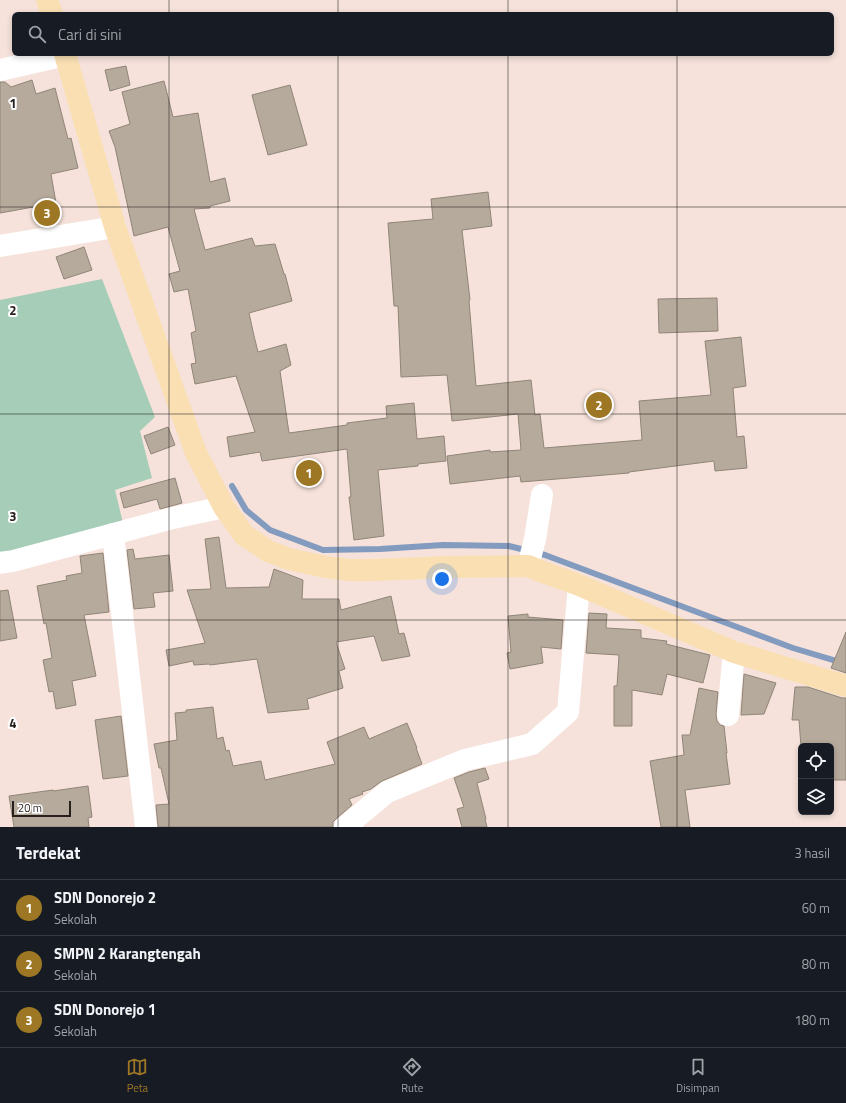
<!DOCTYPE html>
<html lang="id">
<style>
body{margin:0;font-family:"Titillium Web",sans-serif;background:#242831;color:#f1f3f6}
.controls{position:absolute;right:12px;bottom:12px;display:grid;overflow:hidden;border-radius:6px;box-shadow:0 2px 6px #0003}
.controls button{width:36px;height:36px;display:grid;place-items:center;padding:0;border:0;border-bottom:1px solid #363941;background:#171b24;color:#f1f3f6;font:20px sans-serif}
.scale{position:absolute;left:12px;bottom:10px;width:59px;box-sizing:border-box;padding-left:4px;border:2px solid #261f1c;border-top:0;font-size:11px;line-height:14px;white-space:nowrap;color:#261f1c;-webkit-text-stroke:3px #fff;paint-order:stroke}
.you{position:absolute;left:442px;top:579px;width:14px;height:14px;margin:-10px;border:3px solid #fff;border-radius:50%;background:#1a73e8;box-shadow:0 0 0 6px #1a73e833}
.badge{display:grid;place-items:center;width:26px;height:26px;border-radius:50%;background:#9e7725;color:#fff;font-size:13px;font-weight:700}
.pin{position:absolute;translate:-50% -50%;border:2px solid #fff;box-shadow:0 1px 4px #0006}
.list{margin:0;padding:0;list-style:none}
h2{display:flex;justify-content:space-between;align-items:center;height:52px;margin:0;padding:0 16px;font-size:17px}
h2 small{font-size:13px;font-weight:400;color:#9ea1a6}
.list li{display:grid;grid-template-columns:26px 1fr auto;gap:12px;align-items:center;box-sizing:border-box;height:56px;padding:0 16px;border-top:1px solid #363941}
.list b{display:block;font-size:15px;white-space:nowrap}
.list p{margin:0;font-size:13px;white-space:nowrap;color:#9ea1a6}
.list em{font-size:13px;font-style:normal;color:#9ea1a6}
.icon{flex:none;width:22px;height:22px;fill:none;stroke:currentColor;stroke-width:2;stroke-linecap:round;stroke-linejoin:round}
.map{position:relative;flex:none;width:846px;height:827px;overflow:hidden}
.search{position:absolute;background:#171b24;box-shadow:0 2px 6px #0003;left:12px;right:12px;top:12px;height:44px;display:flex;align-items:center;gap:10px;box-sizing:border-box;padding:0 14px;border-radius:6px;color:#9ea1a6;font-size:15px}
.sheet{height:220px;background:#171b24}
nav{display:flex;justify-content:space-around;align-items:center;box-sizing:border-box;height:56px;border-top:1px solid #363941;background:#171b24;font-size:11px;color:#9ea1a6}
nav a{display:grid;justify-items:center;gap:2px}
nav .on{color:#9e7725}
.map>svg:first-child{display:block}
</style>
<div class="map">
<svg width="846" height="827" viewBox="0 0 846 827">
<rect width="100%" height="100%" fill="#f6e2db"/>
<path fill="#a6cdb8" d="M102 279 155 417 140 431 152 478 115 490 123 523 0 555V300Z"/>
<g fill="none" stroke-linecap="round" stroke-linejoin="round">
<path stroke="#839bbe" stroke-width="6" d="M232 486 246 510 270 530 323 550 380 549 443 545 509 546 545 555 793 648 846 664"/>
</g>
<path fill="#b6aa9c" stroke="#908577" d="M126 66 130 85 110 91 105 70Z
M32 80 36 94 55 88 68 139 71 138 78 168 51 174 56 203 0 213V82H5L11 87Z
M164 81 173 117 198 113 210 182 225 178 230 201 210 206V208L194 209 205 250 252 238 255 246 275 244 284 274H285L292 301 249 313 254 336 258 352 286 344 291 365 280 371 289 433 347 425V423L387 418 386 406 414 403 417 439 444 436 446 461 418 464V466L378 470 384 536 354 540 349 497H351L347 449 262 461 260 452 230 457 227 437 255 432 236 376 195 384 191 364 196 363 191 333 196 331 188 289 174 292 169 274 180 271 168 227 134 236 115 147 109 131 130 124 122 92Z
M290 85 307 145 268 155 252 95Z
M488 192 492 226 462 230 470 300 469 301 476 386 531 380 535 415 540 414 544 448 642 440 639 401 711 395 705 341 741 337 746 386 733 388 737 437 744 436 747 468 715 471 714 461 629 472V473L521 482 520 476 450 484 447 456 490 450V452L521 450 518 414 452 421 447 375 401 377 398 306H394L388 223 433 219 431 199Z
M84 247 92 270 64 279 56 257Z
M717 298 718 331 659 333 658 299Z
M168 427 175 445 151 454 144 436Z
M175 478 182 503 160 509 157 499 124 508 120 493Z
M219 537 226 588 269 587 274 569 303 580 302 599H339L341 610 391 596 399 634 404 633 410 656 382 661 374 636 336 642 345 669 339 671 343 688 307 699 309 709 268 713 257 659 210 665 209 664 194 665 193 661 169 666 166 650 205 643 187 590 211 589 205 539Z
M133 549 135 559 169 555 173 591 153 593 155 607 134 609 127 550Z
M103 553 109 612 84 615 96 676 72 681 76 705 56 709 53 691 49 692 43 660 52 658 46 623 44 624 37 586 67 580 66 576 82 573 80 556Z
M8 590 17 638 0 641V591Z
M589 613 607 614 606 628 641 630V638L667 641 666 644 710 655 703 683 667 674 662 695 632 690V726H614V686H617L619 655 586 653Z
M528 614V617L563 620 561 649 541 647 543 663 510 669 507 653 511 652 508 616Z
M846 632V673L831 668Z
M744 674 776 683 764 714 741 715Z
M795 687H808L842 698H846V780H831V746H801V747L799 720H792Z
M699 688 718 692 716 714 717 721 720 725 724 726 727 753H726L730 784 685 790 690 827H661L650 761 684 755 682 735H690Z
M213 707 217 739 223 737 226 751 229 750 233 766 261 761 265 780 335 764 327 742 364 727 369 739 407 723 417 748H416L422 764 382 781 371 789 362 792 363 794 349 799 352 805 337 818 333 822V827H158L156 805 169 804 161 768H159L154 744 177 740 175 713 186 712V710Z
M121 716 128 776 103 779 95 720Z
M485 768 489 779 477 783 486 819H485L487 827H462L457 809 464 807 454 778 469 772Z
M88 786 92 817 88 818 89 827H14L9 796 53 790V791Z"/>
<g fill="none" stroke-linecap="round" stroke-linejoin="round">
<path stroke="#fff" stroke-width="22" d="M0 70 66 55
M0 246 115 227
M113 534 146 827
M0 563 13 561 173 518 224 507
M528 566 535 539 542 495
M728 715 734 652
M345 827 387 792 465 760 532 744 568 712 579 585"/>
<path stroke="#f9dfb2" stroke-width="22" d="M47 0 52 14
M65 54 115 227 196 453 224 507 244 535 268 551 289 559 325 567 349 570H374L447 567 528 566 548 574 579 585 734 652 846 686"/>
</g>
<path fill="none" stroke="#261f1c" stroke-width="1" stroke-opacity="0.55" d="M169 0V14M338 0V14M508 0V14M677 0V14M169 54V827M338 54V827M508 54V827M677 54V827M0 207H846M0 414H846M0 620H846"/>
<g font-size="13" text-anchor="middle" font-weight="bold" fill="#261f1c" stroke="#fff" stroke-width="4" stroke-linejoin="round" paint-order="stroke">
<text x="13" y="108">1</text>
<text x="13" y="315">2</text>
<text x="13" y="521">3</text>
<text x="13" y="728">4</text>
</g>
</svg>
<div class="controls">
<button><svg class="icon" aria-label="locate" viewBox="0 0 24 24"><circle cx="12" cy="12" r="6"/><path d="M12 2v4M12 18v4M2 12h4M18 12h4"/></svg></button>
<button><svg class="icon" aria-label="layers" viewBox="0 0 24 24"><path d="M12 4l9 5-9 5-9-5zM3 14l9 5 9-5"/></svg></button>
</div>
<div class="scale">20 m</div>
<div class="you"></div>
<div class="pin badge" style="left:309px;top:473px">1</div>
<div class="pin badge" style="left:599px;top:405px">2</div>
<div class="pin badge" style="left:47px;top:213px">3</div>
<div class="search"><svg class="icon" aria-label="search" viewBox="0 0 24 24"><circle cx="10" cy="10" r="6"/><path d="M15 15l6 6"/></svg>Cari di sini</div>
</div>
<section class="sheet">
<h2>Terdekat<small>3 hasil</small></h2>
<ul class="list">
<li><span class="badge">1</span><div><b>SDN Donorejo 2</b><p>Sekolah</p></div><em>60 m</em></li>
<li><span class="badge">2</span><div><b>SMPN 2 Karangtengah</b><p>Sekolah</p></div><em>80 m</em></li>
<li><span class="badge">3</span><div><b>SDN Donorejo 1</b><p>Sekolah</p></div><em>180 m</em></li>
</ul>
</section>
<nav>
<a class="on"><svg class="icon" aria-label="map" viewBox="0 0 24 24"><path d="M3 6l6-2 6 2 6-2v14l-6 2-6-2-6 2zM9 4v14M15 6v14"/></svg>Peta</a>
<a><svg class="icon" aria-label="directions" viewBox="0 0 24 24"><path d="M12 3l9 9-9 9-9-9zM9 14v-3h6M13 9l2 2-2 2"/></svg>Rute</a>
<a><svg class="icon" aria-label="saved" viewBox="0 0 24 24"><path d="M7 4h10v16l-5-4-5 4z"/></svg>Disimpan</a>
</nav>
